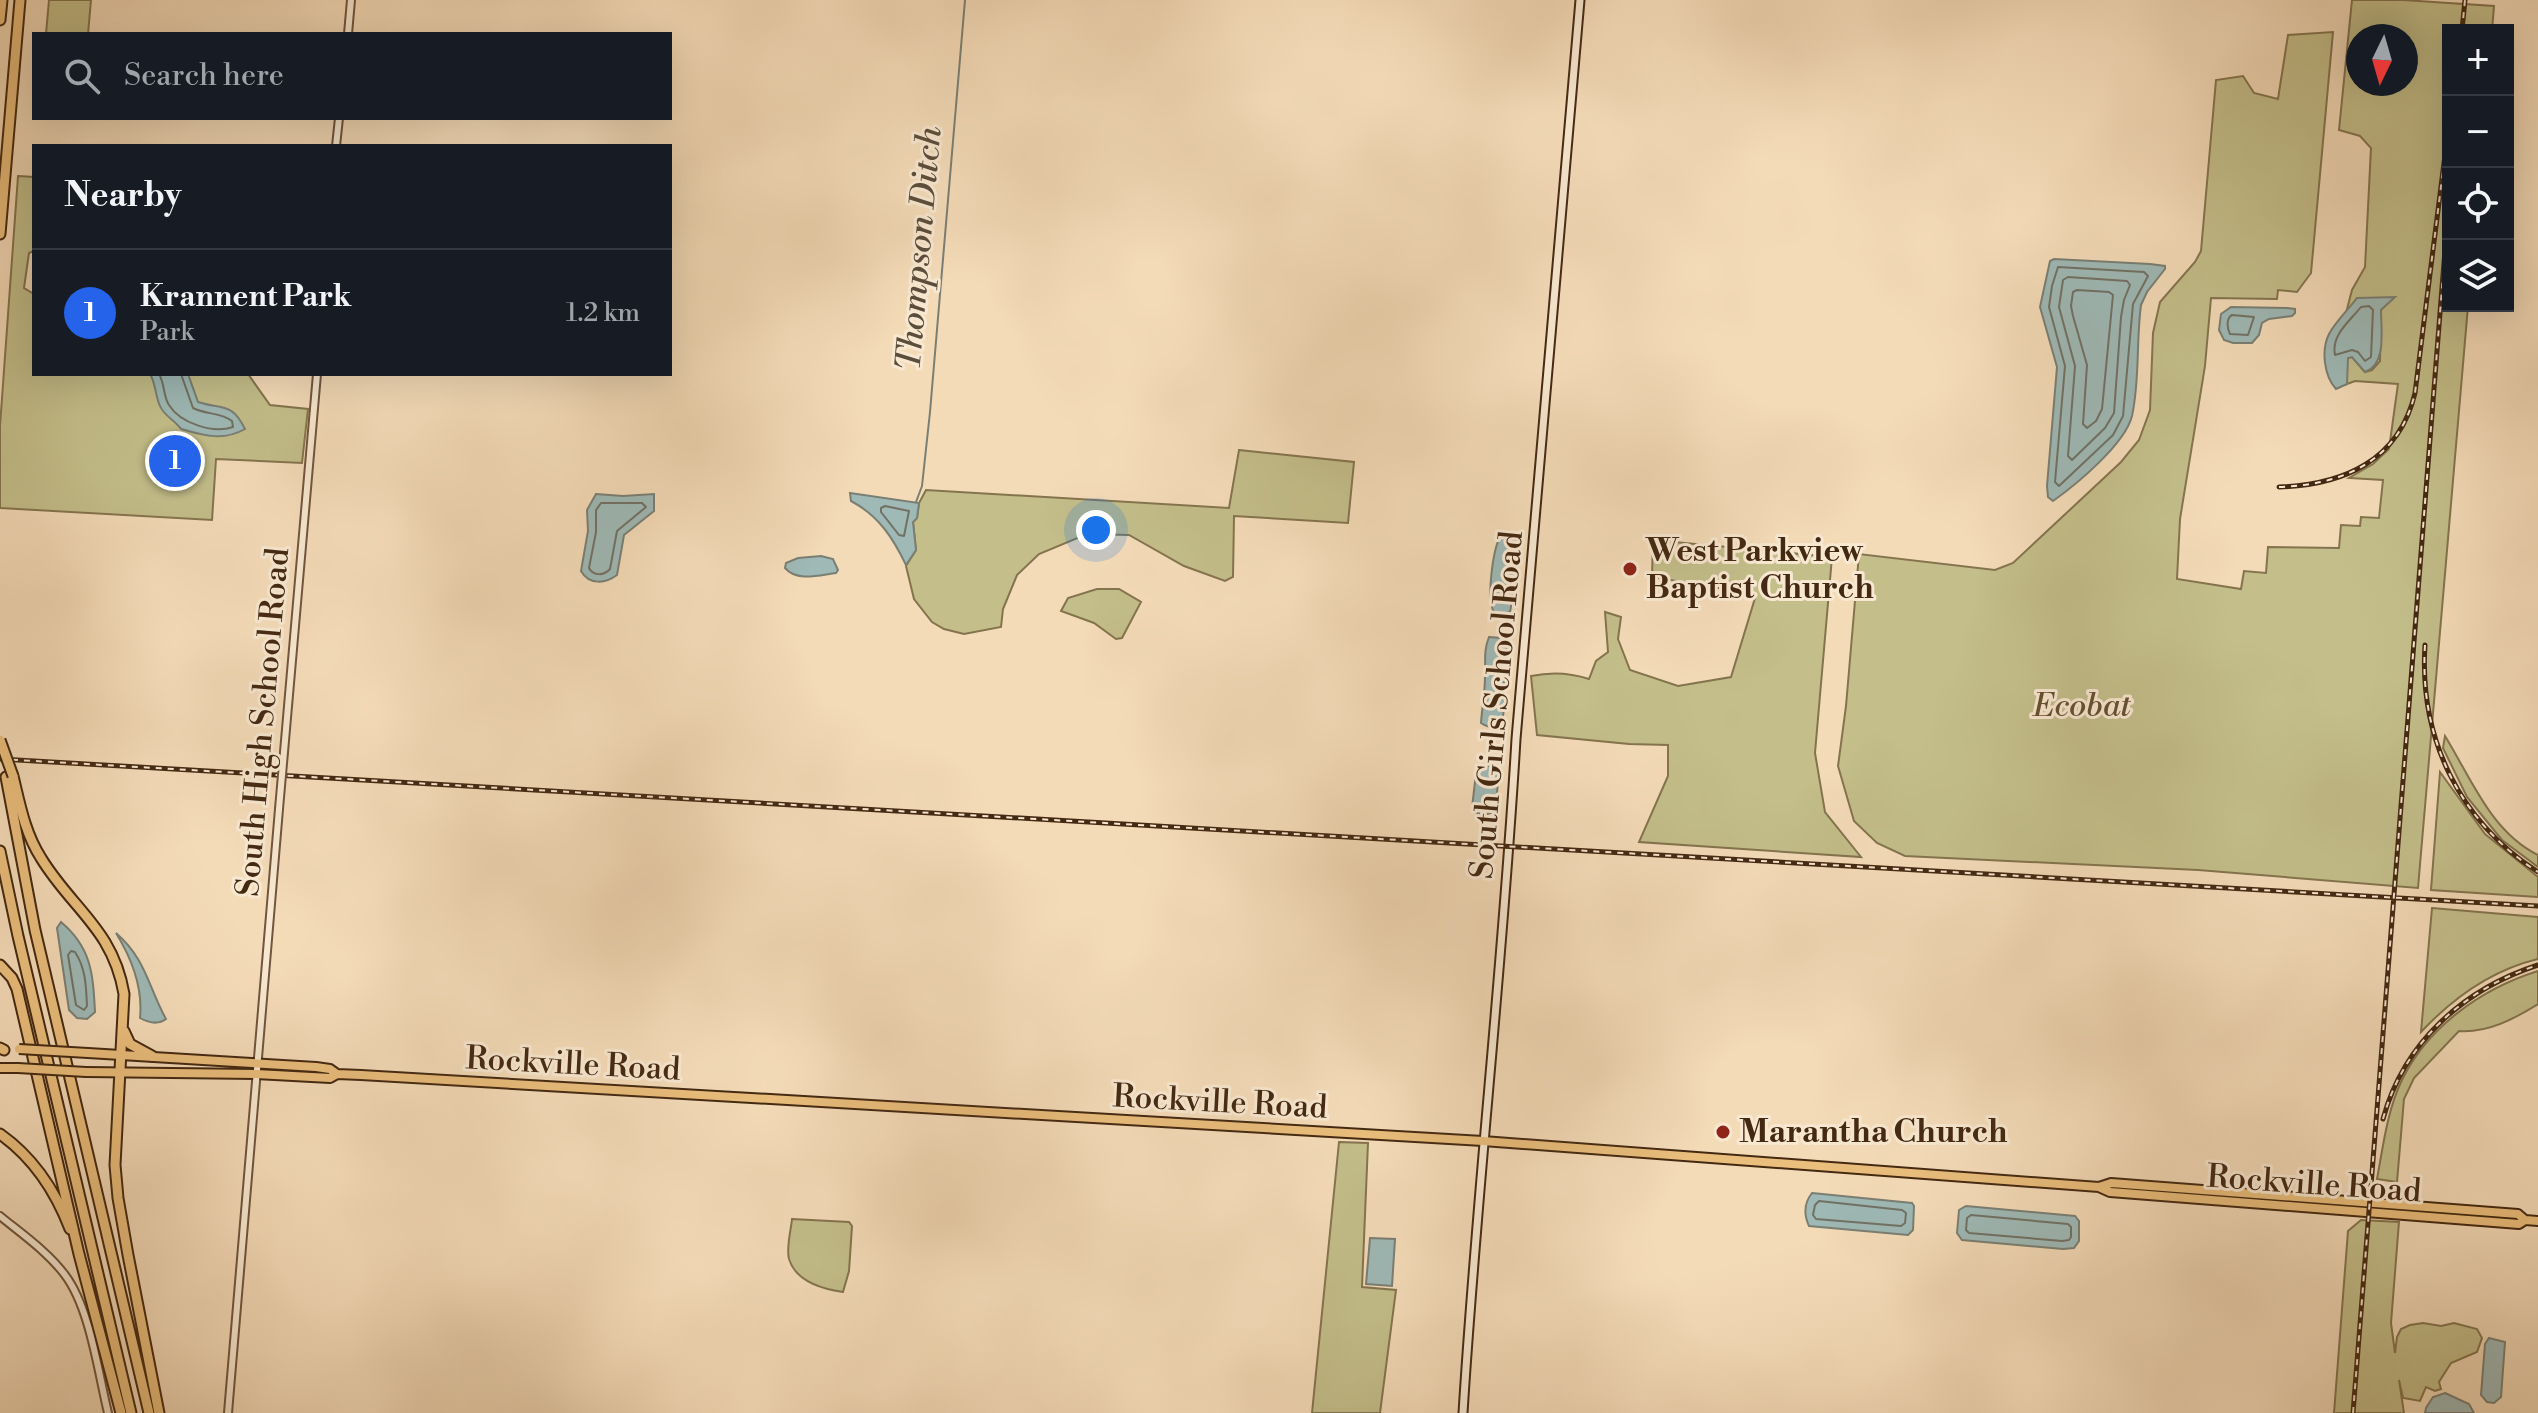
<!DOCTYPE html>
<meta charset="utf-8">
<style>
body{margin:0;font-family:"Libre Bodoni",serif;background:#242831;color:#f1f3f6}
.controls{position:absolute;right:24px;top:24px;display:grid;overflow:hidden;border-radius:0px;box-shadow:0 8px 32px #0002}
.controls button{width:72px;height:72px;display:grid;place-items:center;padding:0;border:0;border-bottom:2px solid #363941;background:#171b24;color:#f1f3f6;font:40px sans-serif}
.compass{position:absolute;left:2346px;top:24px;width:72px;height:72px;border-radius:50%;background:#171b24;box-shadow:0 8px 32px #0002;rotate:185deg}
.you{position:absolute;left:1096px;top:530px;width:28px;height:28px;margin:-20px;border:6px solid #fff;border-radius:50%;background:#1a73e8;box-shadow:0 0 0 12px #1a73e833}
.badge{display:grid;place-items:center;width:52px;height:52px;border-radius:50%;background:#2563eb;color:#fff;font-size:26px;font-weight:700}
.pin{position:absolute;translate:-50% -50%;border:4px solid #fff;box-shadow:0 2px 8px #0006}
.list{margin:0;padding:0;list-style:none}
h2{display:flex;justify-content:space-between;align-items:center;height:104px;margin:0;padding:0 32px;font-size:34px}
h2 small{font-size:26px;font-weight:400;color:#9ea1a6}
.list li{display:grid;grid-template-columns:52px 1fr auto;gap:24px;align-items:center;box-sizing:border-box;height:128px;padding:0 32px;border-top:2px solid #363941}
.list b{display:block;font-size:30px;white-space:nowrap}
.list p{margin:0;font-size:26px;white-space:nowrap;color:#9ea1a6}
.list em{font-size:26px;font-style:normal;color:#9ea1a6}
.icon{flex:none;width:44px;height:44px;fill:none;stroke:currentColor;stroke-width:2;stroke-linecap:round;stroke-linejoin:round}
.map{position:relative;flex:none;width:2538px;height:1413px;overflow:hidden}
.search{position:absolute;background:#171b24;box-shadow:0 8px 32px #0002;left:32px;top:32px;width:640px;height:88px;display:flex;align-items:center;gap:20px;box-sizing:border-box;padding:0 28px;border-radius:0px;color:#9ea1a6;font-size:30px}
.panel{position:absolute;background:#171b24;box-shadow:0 8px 32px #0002;left:32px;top:144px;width:640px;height:232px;border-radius:0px}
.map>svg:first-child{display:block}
</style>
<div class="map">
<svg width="2538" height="1413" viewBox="0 0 2538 1413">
<rect width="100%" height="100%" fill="#f4dbb8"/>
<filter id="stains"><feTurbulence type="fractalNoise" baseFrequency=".0025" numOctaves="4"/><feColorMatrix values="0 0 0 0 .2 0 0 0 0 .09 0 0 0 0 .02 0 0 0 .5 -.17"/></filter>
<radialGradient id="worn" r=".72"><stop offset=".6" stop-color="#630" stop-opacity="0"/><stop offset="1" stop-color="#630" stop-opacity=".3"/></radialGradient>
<path fill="#c3be8a" stroke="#84744e" stroke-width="2" fill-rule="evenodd" d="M49 0H91L88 34H46Z
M2352 0H2403L2494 6 2492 30H2448V306H2468L2418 888 2198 870 1905 856 1877 843 1854 821 1838 766 1846 706 1859 554 1995 570 2013 563 2121 462 2139 440 2150 410 2153 333 2160 302 2195 262 2201 251 2216 80 2243 76 2254 93 2278 99 2288 35 2333 32 2311 273 2297 292 2278 290 2277 299 2211 298 2205 366 2180 519 2177 579 2241 589 2244 571 2266 573 2268 547 2339 548 2341 525 2360 526 2361 517 2379 518 2383 480 2349 478 2373 464 2389 449 2398 384 2355 381 2347 384V358L2352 357 2365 372 2372 370 2380 361 2381 310 2357 298 2346 313 2352 290 2365 267 2371 148 2360 136 2339 130ZM2358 36H2406V84H2358Z
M18 176 34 177V251L29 253 24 288 34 294V374H248L270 405 308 409 302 463 216 459 212 520 0 508V426Z
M1239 450 1354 462 1348 523 1234 516 1233 577 1225 581 1184 566 1129 535 1087 534 1039 554 1017 575 1003 609 1001 627 964 634 944 629 932 622 914 599 906 566 916 550 913 522 917 518 919 503 926 490 1229 508Z
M1653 540 1832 557 1815 753 1825 812 1861 857 1639 842 1668 776V745L1629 744 1537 735 1531 676C1550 672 1571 673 1589 679L1596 661 1608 652 1605 612 1621 617 1618 639 1630 670 1678 686 1731 677 1755 598 1736 591 1652 577Z
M1097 589H1119L1141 602 1122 638 1116 639 1094 623 1061 611 1068 598Z
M2445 736C2471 778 2491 832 2538 855V867L2502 840 2467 797 2443 748Z
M2440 772 2485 834 2538 877V897L2431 890Z
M2432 908 2538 917V959C2492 970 2453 998 2421 1032Z
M2538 971V1004C2514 1019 2488 1033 2459 1031L2414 1078 2404 1099 2397 1182 2377 1179C2383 1147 2387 1112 2401 1082 2427 1027 2481 989 2538 971Z
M1339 1142 1368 1143 1362 1287 1396 1290 1380 1413H1312Z
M792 1219 849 1222 852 1226 849 1271 843 1292C822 1289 796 1282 789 1259 786 1248 791 1230 792 1219Z
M2361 1220 2399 1222 2391 1323 2395 1353 2397 1337 2401 1329 2410 1325 2423 1323 2441 1326 2454 1323 2477 1329 2482 1338 2477 1352 2451 1363 2439 1382 2441 1389 2435 1391 2426 1387 2420 1401 2403 1398 2399 1380 2404 1413H2334L2348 1231Z"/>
<path fill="#9eb9b6" stroke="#7a7f74" stroke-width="2" d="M2054 259 2150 264 2165 266V269L2147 292 2141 305C2136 342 2140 380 2132 416 2125 444 2077 484 2053 501L2048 497 2047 486 2057 367 2040 307 2050 261Z
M2395 297 2381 310C2381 330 2387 364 2365 372L2352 357 2348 358 2347 384 2336 389C2324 376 2321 350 2329 334 2336 321 2348 310 2357 298Z
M2231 307 2287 308 2295 309V313L2292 316 2269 319 2262 323 2259 335 2252 343H2233L2224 340 2219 330 2221 314Z
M150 374H188L198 402C223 410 232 402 245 429 224 441 205 436 181 429 175 420 164 416 160 406 155 395 156 384 150 374Z
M850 493 919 503 917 518 913 522 916 550 906 565C893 538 879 516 851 501Z
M596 494 623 496 654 494V511L624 535 617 575C605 584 589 585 581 571L588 531 587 510Z
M1507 533 1515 534 1519 539 1515 586 1510 612 1502 614 1494 612C1486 599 1493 550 1500 537Z
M821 556 833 559 838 570 836 573C819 575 797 582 785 568L786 563 798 558Z
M1489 637 1501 638C1516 659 1503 666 1504 687 1505 702 1507 740 1481 723 1482 708 1485 692 1485 677 1486 662 1483 652 1489 637Z
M1481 766H1494L1499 773 1495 812 1483 815 1475 813 1472 808 1476 773 1477 768Z
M61 922C92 948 93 975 95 1012L87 1019 77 1018 69 1010 57 928Z
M116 933C146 959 148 986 166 1019 158 1025 149 1023 140 1018 143 988 132 959 116 933Z
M1812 1193 1912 1203 1914 1206 1913 1230 1908 1235 1809 1226C1804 1215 1804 1203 1812 1193Z
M1966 1206 2075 1216 2079 1221V1241L2074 1248 2063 1249 1962 1240 1957 1233 1959 1210Z
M1370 1238 1395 1239 1392 1286 1366 1284Z
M2489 1338 2505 1342 2501 1397 2494 1403 2487 1402 2481 1395 2485 1344Z
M2445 1393 2469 1404 2474 1413H2425L2426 1408 2433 1397Z"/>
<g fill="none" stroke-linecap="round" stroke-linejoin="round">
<path stroke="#717164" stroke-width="2" d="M2058 267 2144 272 2148 276 2133 304 2123 416 2113 435 2059 486 2055 482 2065 366 2049 307 2052 286Z
M2068 277 2127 281 2130 285 2124 300 2121 317 2114 413 2105 428 2072 460 2068 456 2075 366 2059 307 2063 280Z
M2077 290 2109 292 2113 295 2102 409 2096 421 2087 428 2083 424 2087 365 2073 316 2071 306 2073 292Z
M2369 306 2373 310 2371 357 2365 361 2358 352 2352 350 2335 355C2331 335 2349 322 2361 307Z
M2232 315 2254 317 2248 335 2230 334C2227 328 2226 318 2232 315Z
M159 374C165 384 163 396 169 405 180 423 213 434 233 427L232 421C221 412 206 415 193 408L181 374
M601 503H642L646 507 617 531 610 569C604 576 593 576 589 568L596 532V510Z
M885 506 909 511 904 536 899 535 881 512V508Z
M71 951 75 952C86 969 86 986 87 1006L84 1010 76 1005 68 955Z
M1819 1201 1902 1210 1906 1213 1905 1223 1901 1226 1816 1219 1813 1215 1815 1205Z
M1971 1215 2068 1224 2071 1227V1237L2069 1240 2062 1241 1969 1233 1966 1230 1967 1218Z"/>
<path stroke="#7a7f74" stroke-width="2" d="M916 502 922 486 930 412 965 0"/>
<g stroke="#70563c" stroke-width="10">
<path id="tertiary" d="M348 34 351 0
M336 146 339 118
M284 752 317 374
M0 1216C22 1234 48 1252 65 1275 90 1308 98 1372 108 1413
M228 1413 279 809"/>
</g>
<g stroke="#442912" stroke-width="11">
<path id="secondary" d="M1463 1413C1477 1188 1503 964 1516 739L1580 0"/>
</g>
<g stroke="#442912" stroke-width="12">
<path id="primary" d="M88 1053 316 1067 330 1069 337 1074
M0 1068H18
M86 1072 256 1074 330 1078 337 1074 361 1075 1483 1141 2099 1187 2111 1183 2518 1214 2525 1220 2538 1221
M2099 1187 2110 1192 2519 1224 2525 1220"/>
</g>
<g stroke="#442912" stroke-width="13">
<path id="motorway" d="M0 20 2 0
M0 234 20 0
M13 776C20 805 25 833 41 858 72 909 113 929 124 994L115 1165 118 1198 128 1255 159 1413
M6 777 35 930 149 1413
M0 851 18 936 131 1413
M0 965 12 978 17 989 79 1254 121 1413
M124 1031 130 1044 152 1056
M0 1048 4 1050
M0 1134C34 1158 55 1190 70 1229"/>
</g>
<use href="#tertiary" stroke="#f8e8d1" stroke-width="6"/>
<use href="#secondary" stroke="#f8e8d1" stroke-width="7"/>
<use href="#primary" stroke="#eabe7c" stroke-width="8"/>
<use href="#motorway" stroke="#eabe7c" stroke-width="9"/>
<g stroke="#442912" stroke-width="5">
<path id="rail" d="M2462 30 2465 0
M2279 487C2343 485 2399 461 2415 393L2448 131
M2425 645C2419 738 2459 821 2538 872
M0 759 2538 906
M2383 1119C2404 1042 2464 989 2538 965
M2353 1413 2448 212"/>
</g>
<use href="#rail" stroke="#f8e8d1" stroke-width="2" stroke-dasharray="6" stroke-linecap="butt"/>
<g stroke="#70563c" stroke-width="10" stroke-linecap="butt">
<path id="tertiary-bridge" d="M279 809 284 752"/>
</g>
<g stroke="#442912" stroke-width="12" stroke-linecap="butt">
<path id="primary-bridge" d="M19 1049 88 1053
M18 1068 86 1072"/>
</g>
<g stroke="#442912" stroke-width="13" stroke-linecap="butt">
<path id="motorway-bridge" d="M0 740 13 776"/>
</g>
<use href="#tertiary-bridge" stroke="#f8e8d1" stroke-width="6"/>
<use href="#primary-bridge" stroke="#eabe7c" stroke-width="8"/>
<use href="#motorway-bridge" stroke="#eabe7c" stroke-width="9"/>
</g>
<g fill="#8f2418" stroke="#f8e8d1" stroke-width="3">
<circle cx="1630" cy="569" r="8"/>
<circle cx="1723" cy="1132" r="8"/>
</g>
<g text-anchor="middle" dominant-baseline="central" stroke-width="6" stroke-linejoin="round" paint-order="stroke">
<g font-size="32" font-weight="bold" fill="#442912" stroke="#f8e8d1" text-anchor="start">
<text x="1646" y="551">West Parkview<tspan x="1646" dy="37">Baptist Church</tspan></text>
<text x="1739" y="1132">Marantha Church</text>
</g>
<g font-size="32" fill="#442912" stroke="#f8e8d1">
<text transform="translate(1497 705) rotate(-85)">South Girls School Road</text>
<text transform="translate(263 722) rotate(-85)">South High School Road</text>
<text transform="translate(573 1064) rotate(3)">Rockville Road</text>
<text transform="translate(1220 1102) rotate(3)">Rockville Road</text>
<text transform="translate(2314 1184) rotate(4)">Rockville Road</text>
</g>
<g font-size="32" font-style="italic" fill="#644e30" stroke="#f8e8d1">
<text x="2082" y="706">Ecobat</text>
</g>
<g font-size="34" font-style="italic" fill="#5a4d3b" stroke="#f8e8d1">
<text transform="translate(920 249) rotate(-85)">Thompson Ditch</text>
</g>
</g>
<rect width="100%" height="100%" filter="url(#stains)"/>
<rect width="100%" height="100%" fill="url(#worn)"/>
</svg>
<div class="controls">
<button>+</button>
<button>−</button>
<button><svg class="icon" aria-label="locate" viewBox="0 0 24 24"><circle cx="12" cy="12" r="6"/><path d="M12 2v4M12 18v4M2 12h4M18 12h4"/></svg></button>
<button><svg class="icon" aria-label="layers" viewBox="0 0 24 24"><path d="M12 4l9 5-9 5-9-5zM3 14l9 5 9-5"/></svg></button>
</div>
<svg class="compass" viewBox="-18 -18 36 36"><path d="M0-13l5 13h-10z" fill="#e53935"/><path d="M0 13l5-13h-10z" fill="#9ea1a6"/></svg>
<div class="you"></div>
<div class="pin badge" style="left:175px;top:461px">1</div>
<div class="search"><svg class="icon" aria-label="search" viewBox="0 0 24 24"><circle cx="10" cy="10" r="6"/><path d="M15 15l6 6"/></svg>Search here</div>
<section class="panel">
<h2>Nearby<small></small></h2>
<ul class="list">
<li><span class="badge">1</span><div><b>Krannent Park</b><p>Park</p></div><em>1.2 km</em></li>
</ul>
</section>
</div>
